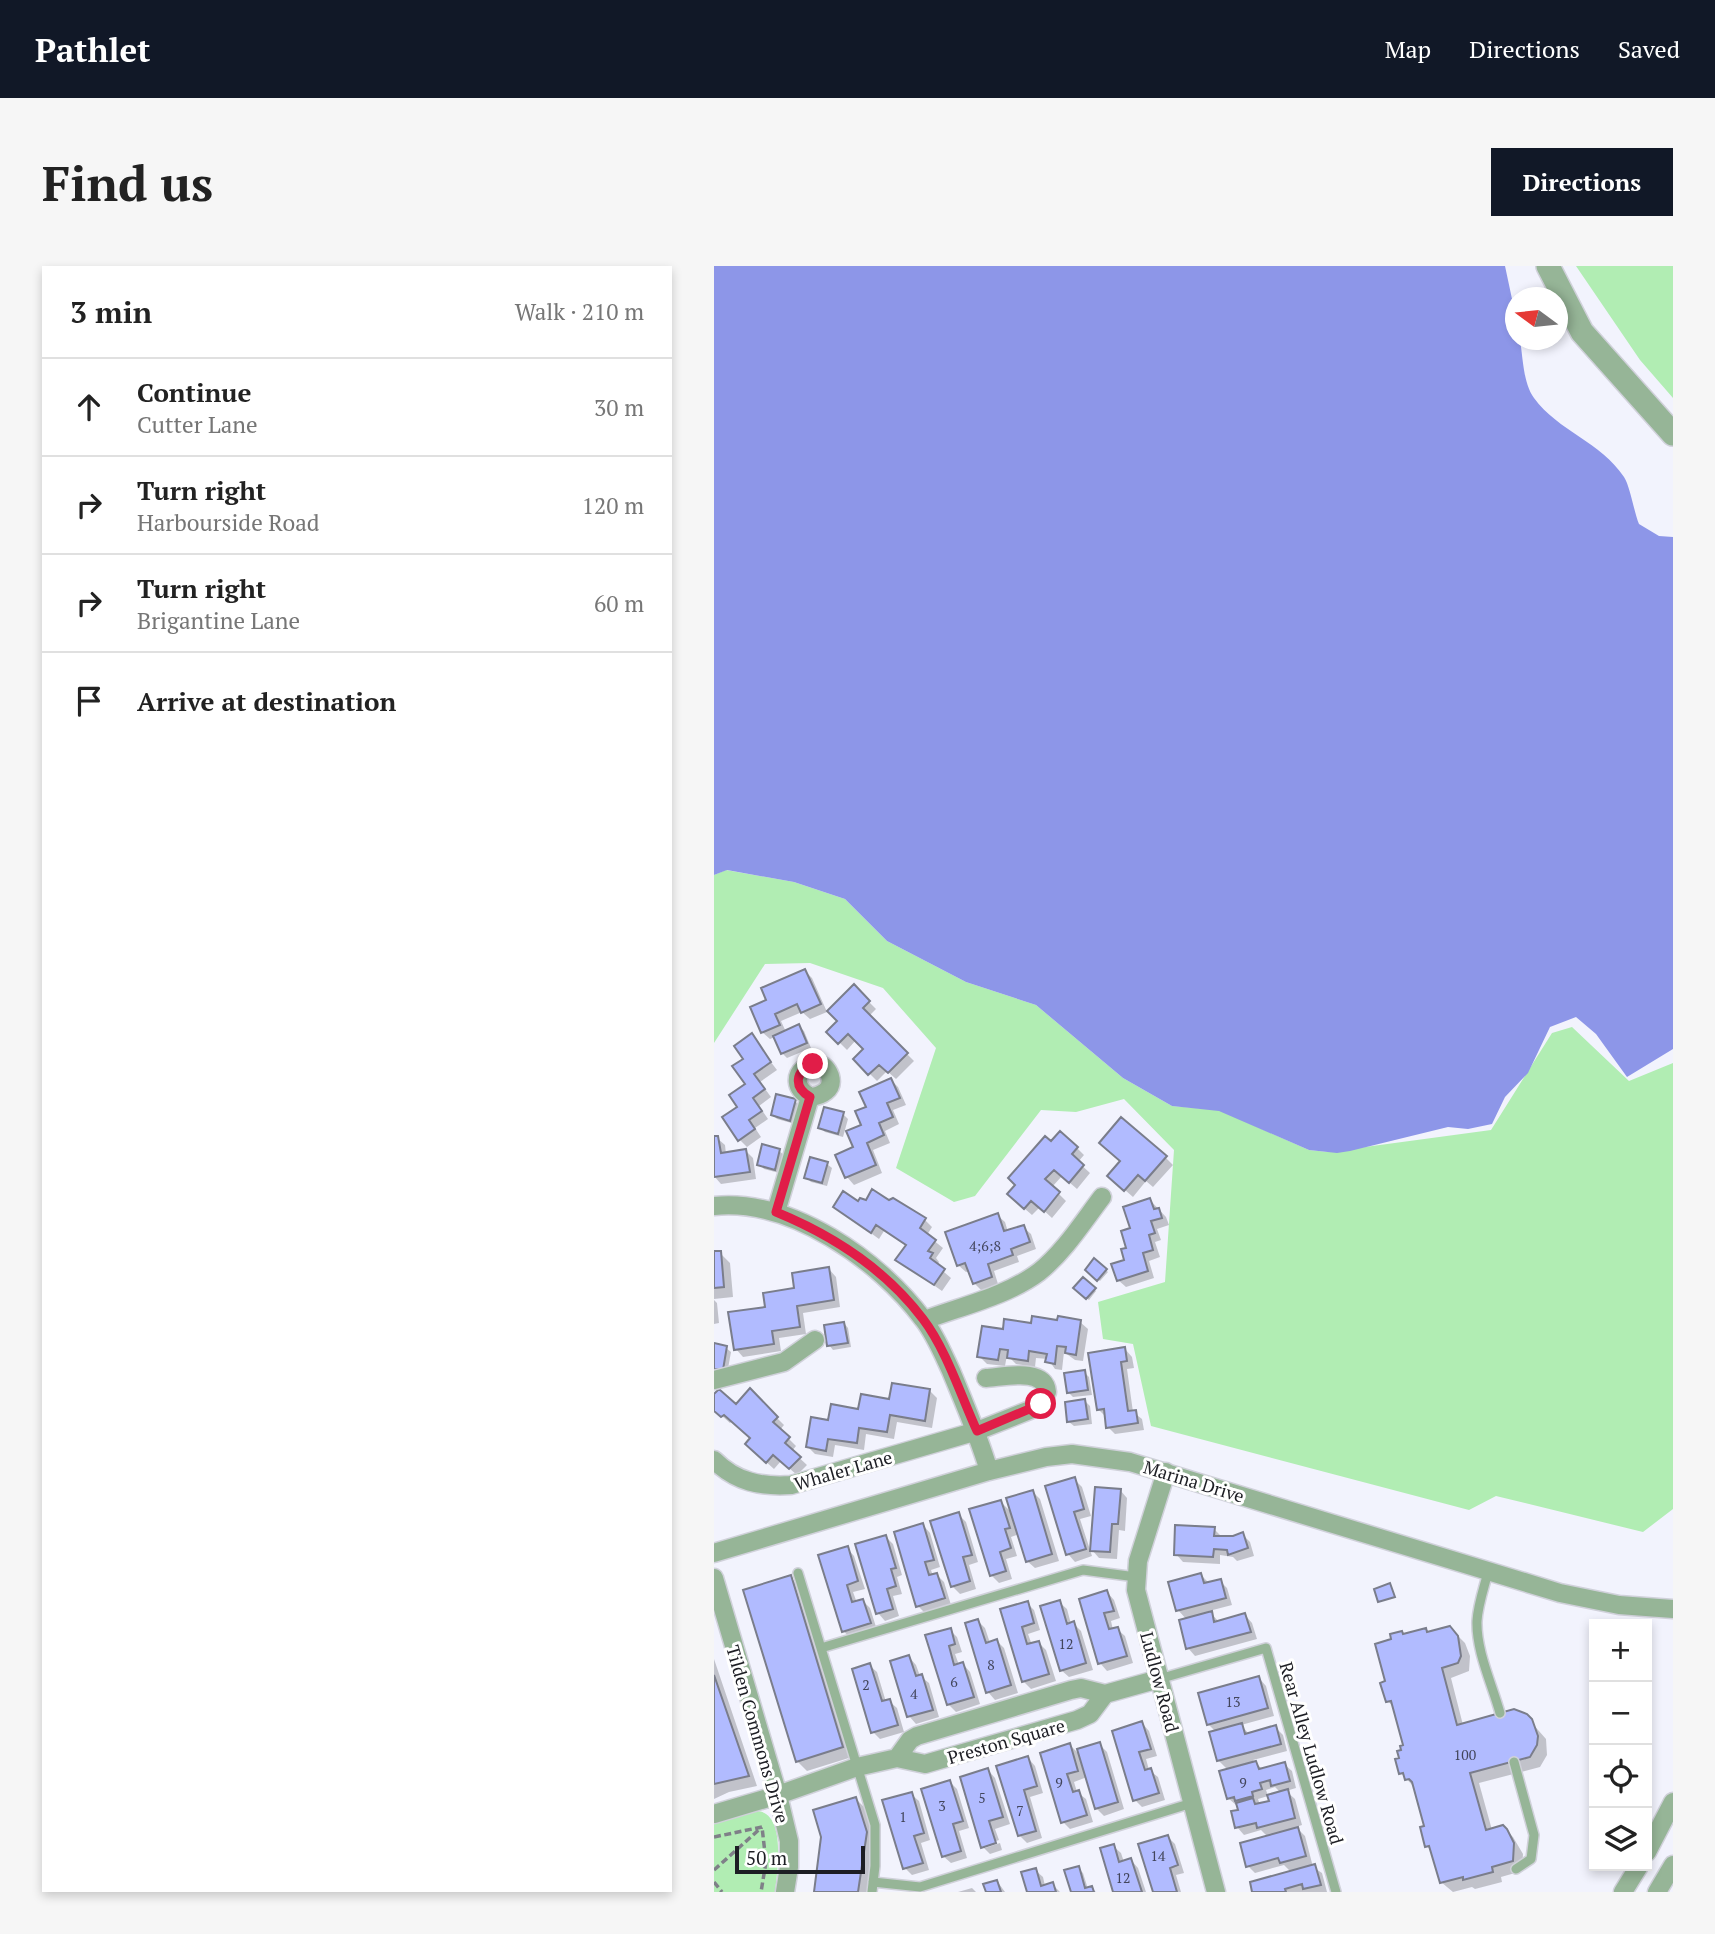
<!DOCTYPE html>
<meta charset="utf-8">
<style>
body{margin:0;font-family:"PT Serif",serif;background:#f6f6f6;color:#222}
.controls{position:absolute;right:21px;bottom:21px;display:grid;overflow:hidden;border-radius:0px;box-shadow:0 4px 10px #0003}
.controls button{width:63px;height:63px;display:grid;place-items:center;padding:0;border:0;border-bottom:2px solid #e0e0e0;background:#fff;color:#222;font:35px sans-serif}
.compass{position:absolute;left:791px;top:21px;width:63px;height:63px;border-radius:50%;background:#fff;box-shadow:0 4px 10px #0003;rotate:285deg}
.scale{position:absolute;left:21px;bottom:18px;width:130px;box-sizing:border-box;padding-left:7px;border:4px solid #1d1e24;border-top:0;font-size:19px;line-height:24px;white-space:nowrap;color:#1d1e24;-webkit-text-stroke:5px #fff;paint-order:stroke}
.stop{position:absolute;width:21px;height:21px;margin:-16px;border:5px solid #e11d48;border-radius:50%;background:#fff}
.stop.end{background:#e11d48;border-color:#fff;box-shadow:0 2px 7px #0008}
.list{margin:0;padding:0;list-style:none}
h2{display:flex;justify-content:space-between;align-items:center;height:91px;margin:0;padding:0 28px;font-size:30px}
h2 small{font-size:23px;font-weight:400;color:#767676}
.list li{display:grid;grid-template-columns:46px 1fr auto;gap:21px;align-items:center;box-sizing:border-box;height:98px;padding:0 28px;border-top:2px solid #e0e0e0}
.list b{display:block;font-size:26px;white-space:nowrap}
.list p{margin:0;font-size:23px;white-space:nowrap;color:#767676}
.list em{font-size:23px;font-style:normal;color:#767676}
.icon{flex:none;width:38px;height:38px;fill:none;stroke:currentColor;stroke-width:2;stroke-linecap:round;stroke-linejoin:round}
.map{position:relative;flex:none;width:959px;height:1626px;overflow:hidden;border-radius:0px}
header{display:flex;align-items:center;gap:42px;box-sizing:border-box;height:98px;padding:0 35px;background:#111827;color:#fff}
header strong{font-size:33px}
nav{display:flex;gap:38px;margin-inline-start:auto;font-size:24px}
.intro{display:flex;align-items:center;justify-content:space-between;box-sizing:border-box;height:168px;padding:0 42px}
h1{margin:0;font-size:49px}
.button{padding:18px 32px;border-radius:0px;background:#111827;color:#fff;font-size:24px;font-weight:700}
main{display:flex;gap:42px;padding:0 42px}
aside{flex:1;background:#fff;border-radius:0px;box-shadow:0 4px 10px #0003}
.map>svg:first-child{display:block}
</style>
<header>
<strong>Pathlet</strong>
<nav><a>Map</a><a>Directions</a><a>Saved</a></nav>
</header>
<div class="intro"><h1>Find us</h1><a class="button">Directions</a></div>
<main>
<aside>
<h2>3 min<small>Walk · 210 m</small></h2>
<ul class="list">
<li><svg class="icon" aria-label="ahead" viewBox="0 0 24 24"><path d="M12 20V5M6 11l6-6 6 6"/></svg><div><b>Continue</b><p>Cutter Lane</p></div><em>30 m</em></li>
<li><svg class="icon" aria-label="right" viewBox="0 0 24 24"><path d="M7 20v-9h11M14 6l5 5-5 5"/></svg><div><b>Turn right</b><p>Harbourside Road</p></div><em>120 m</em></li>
<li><svg class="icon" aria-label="right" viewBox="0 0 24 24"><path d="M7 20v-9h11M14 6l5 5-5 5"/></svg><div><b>Turn right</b><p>Brigantine Lane</p></div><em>60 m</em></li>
<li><svg class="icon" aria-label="arrive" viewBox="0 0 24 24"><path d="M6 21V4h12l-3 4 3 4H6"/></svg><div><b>Arrive at destination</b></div></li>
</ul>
</aside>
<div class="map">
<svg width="959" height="1626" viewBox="0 0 959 1626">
<rect width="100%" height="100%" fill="#f2f3fd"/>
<path fill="#b1edb3" d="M862 0H959V132L926 94Z
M12 604 80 616 131 633 173 675 252 716 322 739 409 812 458 840 505 844 595 884 614 886 777 864 838 767 858 761 915 815 959 797V1243L929 1266 782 1230 755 1244 437 1160 419 1078 389 1073 384 1036 451 1016 460 884 410 833 362 846 327 844 261 930 240 936 182 902 222 782 169 722 96 697 51 698 0 777V609Z
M43 1545C73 1547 63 1607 61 1626H0V1558Z"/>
<path fill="#8d96e8" d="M0 0H791L801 47 802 74H806C809 91 809 117 820 132 844 165 887 176 910 211 916 220 920 246 925 258L945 270 959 271V783L913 811 882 768 862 751 836 761 814 807 791 831 778 858 754 863 734 861 636 885 623 887 595 884 505 845 458 840 409 812 322 739 252 716 173 675 131 633 80 616 13 604 0 609Z"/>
<path fill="#0003" fill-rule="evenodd" d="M91 705 98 712 113 746 96 753 88 746 67 755 72 766 85 760 90 765 97 782 73 792 68 787 61 771 56 773 48 766 54 735Z
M140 721 162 743 155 750 200 795 182 813 173 805 163 815 141 793 151 783 142 774 133 784 115 766 125 755Z
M37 770 63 804 46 816 57 831 45 840 54 853 41 862 47 871 33 881 26 874 25 841 33 819 31 794Z
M177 814 184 821 192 839 179 844 185 858 171 865 176 877 159 884 168 907 140 919 133 911 154 842Z
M81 835 86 840 81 858 63 853 59 849Z
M129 848 134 853 129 871 111 866 106 862Z
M0 872H3L11 879 12 888 32 885 39 892 42 913 7 918 0 910Z
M338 878 363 882 370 889 364 896 376 907 363 923 348 910 338 921 352 935 338 952 326 941 318 949 303 936Z
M65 885 70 889 65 907 50 903 45 898Z
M452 892 459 899 439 921 432 915 419 931 403 917Z
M113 898 118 902 113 920 97 916 92 911Z
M179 934 211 954 218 961 213 969 229 982 222 992 225 996 223 1000 237 1012 228 1025 184 994 193 980 170 965 165 973 121 941 175 937Z
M436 934 452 951 455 959 443 963 447 974 441 976 446 991 435 995 440 1012 412 1021 404 1014 412 995 418 963Z
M283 949 291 956 294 966 309 961 317 968 322 983 303 990 305 996 280 1005 284 1018 268 1025 260 1017 256 1005 252 1006 244 999Z
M0 987H6L16 997 19 1031 0 1033Z
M380 995 394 1006 386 1015 373 1004Z
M115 1003 122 1011 126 1041 89 1047 92 1068 65 1072 67 1085 29 1091 22 1083 53 1043Z
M369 1013 382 1025 375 1034 361 1022Z
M0 1034 3 1037 5 1057 0 1058Z
M366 1056 374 1063 369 1095 361 1094 350 1086 348 1104 341 1103 334 1093 322 1092 321 1101 302 1098 293 1089 291 1100 273 1098 265 1090 290 1065 318 1059Z
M130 1057 134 1062 137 1081 119 1084 115 1079Z
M0 1079 12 1082 17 1086 13 1108 0 1106Z
M411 1083 418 1091 420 1102 413 1103 419 1146 428 1153 430 1164 401 1168 394 1161 393 1152 384 1143Z
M370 1106 375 1111 378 1129 359 1131 354 1126Z
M36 1125 70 1159 66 1164 82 1180 78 1185 93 1199 83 1209 67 1195 60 1203 40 1185 38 1173 18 1155 16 1157 0 1143V1131L22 1140Z
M216 1125 223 1132 218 1162 183 1156 180 1173 152 1168 150 1184 121 1179 119 1191 101 1188 94 1181 116 1156 177 1135Z
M371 1135 376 1140 378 1158 360 1160 355 1156Z
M360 1213 368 1221 377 1250 366 1253 378 1290 361 1296 354 1288Z
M406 1224 413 1232 411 1265 405 1264 403 1293 385 1292 378 1284Z
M319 1226 326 1233 345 1295 321 1302 313 1295 305 1268 297 1271 303 1290 292 1293 298 1313 285 1317 277 1309 287 1236 299 1248Z
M244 1248 252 1256 264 1296 255 1299 262 1323 246 1328 238 1320Z
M209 1259 216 1267 226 1301 217 1304 219 1310 223 1309 230 1316 237 1339 211 1347 204 1340Z
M500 1263 507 1270 519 1272 528 1268 536 1276 540 1290 523 1295 519 1291 506 1289V1298L469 1296 462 1288Z
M172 1271 179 1278 188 1309 183 1311 188 1328 179 1330 185 1350 171 1355 164 1347Z
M133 1282 140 1290 151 1323 139 1326 143 1337 149 1335 156 1342 163 1364 137 1372 129 1365Z
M487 1309 494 1316 506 1315 513 1322 518 1339 495 1345 505 1356 531 1349 538 1357 543 1373 481 1390 474 1382 467 1355 473 1354 464 1344Z
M76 1311 86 1321 138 1491 93 1505 83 1495Z
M393 1326 400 1334 406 1352 397 1355 399 1364 403 1363 411 1370 419 1397 393 1405 386 1397 367 1334Z
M345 1336 353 1343 357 1358 359 1357 367 1365 379 1404 355 1411 347 1404Z
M313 1337 320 1344 326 1364 314 1368 318 1379 325 1377 332 1384 342 1415 317 1423 309 1415 288 1345Z
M264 1355 271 1362 276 1377 283 1375 290 1382 304 1427 281 1434 274 1426Z
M736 1362 751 1377 756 1390 755 1405 737 1412 749 1459 817 1456 832 1473 833 1489 826 1501 765 1517 778 1564 789 1561 799 1571 809 1588 808 1605 787 1611 788 1616 761 1623 758 1621 739 1626 727 1616 719 1586 713 1580 712 1562 701 1522 687 1507V1493L691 1480 681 1443 674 1435 673 1416 690 1370 711 1364 715 1367Z
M236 1364 243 1371 248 1386 241 1388 245 1399 249 1398 256 1406 266 1438 242 1446 234 1438 213 1371Z
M195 1391 202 1399 206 1410 215 1417 225 1451 202 1458 195 1450Z
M0 1393 43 1520 15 1526 0 1533Z
M155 1399 163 1406 172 1436 175 1435 183 1442 190 1466 166 1473 159 1466Z
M545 1412 552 1420 560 1450 527 1459 535 1468 561 1461 569 1469 573 1485 539 1494 549 1504 570 1498 578 1505 582 1522 572 1525 581 1533 588 1559 582 1561 591 1570 599 1601 608 1607 613 1626H540L577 1606 570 1599 541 1607 534 1600 554 1571 547 1564 530 1569 523 1561 526 1545 525 1538 522 1539 514 1532V1504L504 1494 502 1466 494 1458ZM561 1521 567 1527 557 1536 546 1539 544 1533 554 1530 552 1524Z
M428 1457 435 1465 443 1490 432 1493 435 1504 444 1511 451 1534 428 1541 421 1534 400 1466Z
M385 1478 393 1486 410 1543 390 1550 382 1542 373 1511 360 1516 363 1526 372 1533 379 1556 356 1563 349 1556 328 1488 356 1479 367 1490Z
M314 1492 321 1500 329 1527 316 1531 328 1572 313 1577 305 1569 284 1501Z
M274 1504 281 1512 296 1558 281 1563 285 1574 271 1579V1582L286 1577 288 1584 276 1588 269 1581Z
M236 1516 243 1523 255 1562 245 1565 253 1592 237 1597 229 1590Z
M197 1528 205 1535 216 1574 207 1577 215 1604 198 1609 191 1602Z
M142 1533 152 1543 162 1577 155 1626H101Z
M454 1571 461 1578 470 1607 462 1609 467 1626H441Z
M399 1580 407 1587 410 1596 417 1594 424 1602 432 1626H401Z
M364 1602 369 1607 374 1623 377 1622 382 1626H358Z
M321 1604 329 1611 331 1620 338 1618 346 1626H315Z
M283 1615 291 1626H274Z
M258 1622 262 1626H244Z"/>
<path fill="#b1bbff" stroke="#7a7d8b" stroke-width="2" d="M91 703 107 738 87 747 83 738 61 748 66 759 47 767 36 741 52 734 47 722Z
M140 718 156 735 149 742 194 787 174 807 165 799 154 809 139 793 149 783 134 768 124 778 112 766 123 755 113 745Z
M85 758 93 777 67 788 59 770Z
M38 767 57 796 40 808 51 823 39 832 48 845 35 854 41 863 24 875 8 851 23 841 15 829 31 818 18 800 29 793 20 780Z
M177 812 186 832 173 837 179 851 165 857 170 869 153 877 162 899 131 912 121 889 139 881 132 865 147 859 141 845 152 841 145 826Z
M62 828 82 833 76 855 57 849Z
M110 841 130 846 124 868 104 862Z
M407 851 453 890 431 915 424 909 410 925 393 910 406 895 385 877Z
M346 865 364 881 358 888 370 899 355 917 340 904 331 913 346 926 330 946 317 935 310 943 293 928 301 919 294 912 331 870 337 875Z
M0 870H4L7 887 32 883 36 906 0 911Z
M48 878 66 883 61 904 43 899Z
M96 891 114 896 108 917 90 912Z
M158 923 175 934 179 932 212 952 206 962 222 974 214 985 219 987 216 992 231 1003 220 1019 181 994 192 979 162 959 157 967 119 941 129 925 144 935 146 932 152 934Z
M436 932 440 943 445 942 448 952 437 955 441 967 435 969 439 984 429 987 434 1005 403 1015 397 998 410 994 407 983 412 982 407 965 416 962 409 941Z
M284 947 290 965 310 959 316 976 297 983 299 989 274 998 278 1011 259 1018 251 997 243 1000 231 966Z
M0 985H7L10 1021 0 1022Z
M380 992 393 1003 383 1015 371 1004Z
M115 1001 120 1034 83 1040 86 1061 58 1065 60 1078 20 1084 14 1046 51 1041 49 1027 80 1022 78 1007Z
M369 1011 382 1022 372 1033 359 1022Z
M318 1050 343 1054 344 1050 367 1054 362 1089 351 1087 352 1081 343 1080 341 1098 331 1096 333 1088 315 1085 314 1095 293 1092 294 1084 286 1083 284 1094 263 1091 268 1060 289 1063 290 1053 317 1057Z
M130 1056 134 1077 113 1080 110 1059Z
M0 1077 13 1080 9 1104 0 1103Z
M411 1081 413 1095 407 1096 414 1145 422 1144 424 1157 392 1162 390 1143 383 1144 374 1087Z
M371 1104 374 1124 353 1127 350 1107Z
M178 1117 216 1123 211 1155 176 1149 173 1166 145 1162 143 1177 114 1173 112 1185 92 1181 97 1151 114 1154 117 1138 144 1143 147 1128 175 1133Z
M36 1122 64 1151 59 1156 76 1171 71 1177 87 1191 75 1203 59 1189 52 1197 31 1178 36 1172 10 1149 7 1151 0 1145V1128L5 1123 22 1138Z
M371 1133 374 1153 353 1156 351 1136Z
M361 1211 370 1243 360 1246 372 1283 352 1289 331 1220Z
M381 1221 407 1223 404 1258H398L396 1286 376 1285Z
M319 1224 338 1288 312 1296 292 1232Z
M287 1234 296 1262 291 1263 297 1282 286 1286 292 1305 276 1310 255 1243Z
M245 1246 258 1289 249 1291 256 1315 237 1321 216 1255Z
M209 1257 220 1294 211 1296 215 1309 223 1307 231 1332 202 1341 180 1266Z
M461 1259 501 1261 500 1270H519L529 1266 534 1282 514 1289 513 1284 500 1283 499 1291 460 1289Z
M172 1269 182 1302 177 1303 182 1320 173 1323 179 1343 162 1348 141 1278Z
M134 1280 144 1315 133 1319 138 1336 149 1333 157 1357 128 1366 104 1289Z
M487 1307 490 1317 507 1313 512 1332 462 1345 454 1316Z
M77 1309 129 1481 82 1496 29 1324Z
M676 1317 681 1331 664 1336 660 1323Z
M393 1324 400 1345 390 1347 395 1363 404 1361 413 1390 384 1398 365 1333Z
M346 1334 353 1358 360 1355 372 1397 346 1405 326 1340Z
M314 1335 320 1357 308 1361 313 1378 325 1375 335 1408 308 1416 286 1343Z
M498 1345 500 1356 531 1347 537 1366 472 1383 465 1354Z
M264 1353 272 1377 283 1373 297 1419 272 1427 251 1357Z
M736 1360 744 1370 747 1390 744 1397 728 1402 743 1459 800 1443 813 1448 818 1453 824 1470 823 1479 816 1491 756 1507 772 1564 789 1559 793 1563 800 1577 799 1595 778 1601 779 1606 749 1614V1611L726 1617 715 1580 711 1581 706 1561 710 1560 698 1516 695 1513 691 1514 689 1507 685 1508 681 1493 685 1492 683 1485 687 1484 686 1480 689 1479 677 1435 672 1436 666 1417 671 1415 661 1378 677 1373 676 1368 688 1365 689 1368 712 1362 713 1366Z
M237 1362 241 1378 235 1380 240 1399 249 1396 260 1431 233 1439 211 1369Z
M195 1389 202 1410 208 1408 219 1444 193 1451 176 1395Z
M156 1397 168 1435 176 1433 184 1459 157 1467 138 1403Z
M0 1409 35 1510 0 1518Z
M545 1410 554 1442 493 1459 484 1427Z
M428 1455 437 1483 425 1486 431 1504 437 1502 445 1527 419 1535 398 1465Z
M528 1457 531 1468 562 1459 567 1478 503 1495 495 1466Z
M386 1476 404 1536 381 1543 363 1483Z
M356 1477 364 1505 353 1508 359 1526 365 1524 373 1549 347 1557 326 1487Z
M314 1490 323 1520 310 1524 322 1565 304 1570 282 1500Z
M542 1495 545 1503 571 1496 576 1515 557 1520 556 1514 546 1517 548 1523 538 1526 539 1530 521 1535 520 1531 513 1533 505 1505Z
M274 1502 289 1551 275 1555 282 1577 267 1582 246 1511Z
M236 1514 249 1555 239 1558 247 1585 228 1591 207 1523Z
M574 1523 581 1552 543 1562 542 1557 521 1562 517 1545 524 1544 522 1537 539 1532 541 1538 555 1535 553 1529Z
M198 1526 210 1567 200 1570 209 1597 189 1603 168 1534Z
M142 1531 153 1566 144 1626H100L107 1571 99 1544Z
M584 1561 592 1590 566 1597 564 1592 532 1601 526 1577Z
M454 1569 464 1599 456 1602 463 1626H439L424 1578Z
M400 1578 405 1596 417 1592 428 1626H399L386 1582Z
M601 1598 607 1619 589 1623 588 1618 571 1623 572 1626H538L536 1616Z
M365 1600 371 1622 378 1620 380 1626H357L350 1604Z
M322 1602 327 1620 339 1616 342 1626H313L307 1606Z
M283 1614 287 1626H272L269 1618Z"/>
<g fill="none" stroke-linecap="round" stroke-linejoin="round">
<g stroke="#d0d1da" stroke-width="12">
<path id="service" d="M774 1306C770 1322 764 1338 763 1355 762 1385 778 1418 786 1447
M84 1307 161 1559V1600L158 1626
M107 1382 369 1304 422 1311
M445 1413 552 1382 622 1626
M800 1496 820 1569 817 1593 802 1603
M159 1616 206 1621 478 1537"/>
</g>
<g stroke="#d0d1da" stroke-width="21">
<path id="minor" d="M0 940C77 932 165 994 209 1053 221 1068 229 1088 237 1105 251 1139 265 1171 275 1205
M62 946 96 831C107 830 120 824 116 810 106 781 63 812 96 831
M211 1054C248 1040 293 1030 325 1006 350 986 369 956 388 931
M0 1114 70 1096 101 1074
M0 1194C22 1216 47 1221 77 1219L263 1165 316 1144 327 1137 333 1126C331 1101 290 1111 272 1112
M452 1206 424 1295 422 1324 502 1626
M0 1287 275 1205 332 1191 358 1188 416 1196 846 1327 905 1339 959 1343
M0 1312 64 1529 75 1575V1601L71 1626
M183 1492 196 1474 203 1470 357 1424 367 1422 391 1428 445 1413
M0 1548 64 1529 143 1501 183 1492 211 1498 363 1454 376 1448 391 1428
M933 1586 959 1536
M909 1626 925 1600
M943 1626 959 1599"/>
</g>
<g stroke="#d0d1da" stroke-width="26">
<path id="tertiary" d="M834 0 868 66 959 168"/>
</g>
<path stroke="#7f8088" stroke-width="3.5" stroke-dasharray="7 3.5" stroke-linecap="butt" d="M0 1571 48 1561 52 1596 47 1626
M0 1604 48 1561
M0 1616 8 1626"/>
<use href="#service" stroke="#96b597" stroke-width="9"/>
<use href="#minor" stroke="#96b597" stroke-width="18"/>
<use href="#tertiary" stroke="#96b597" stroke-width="23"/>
</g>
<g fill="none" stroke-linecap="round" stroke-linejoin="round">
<path stroke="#e11d48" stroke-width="9" d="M99 798C81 805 79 821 96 831L62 946C118 969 172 1004 209 1053 232 1083 247 1130 263 1165L327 1138"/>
</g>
<g text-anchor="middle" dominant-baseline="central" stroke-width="6" stroke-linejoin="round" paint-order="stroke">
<g font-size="14" fill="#42455b">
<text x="271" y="979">4;6;8</text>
<text x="352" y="1377">12</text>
<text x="277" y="1398">8</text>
<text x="240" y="1415">6</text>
<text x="152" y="1418">2</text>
<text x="200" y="1427">4</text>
<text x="519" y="1435">13</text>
<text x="751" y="1488">100</text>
<text x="345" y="1516">9</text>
<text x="529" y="1516">9</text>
<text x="268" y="1531">5</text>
<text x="228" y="1539">3</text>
<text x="306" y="1544">7</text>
<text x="189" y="1550">1</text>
<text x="444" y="1589">14</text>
<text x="409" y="1611">12</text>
</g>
<g font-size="18" fill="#1d1e24" stroke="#fff">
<text transform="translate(129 1204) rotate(-16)">Whaler Lane</text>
<text transform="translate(480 1215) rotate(17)">Marina Drive</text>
<text transform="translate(446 1416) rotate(75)">Ludlow Road</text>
<text transform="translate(44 1468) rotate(74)">Tilden Commons Drive</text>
<text transform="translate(292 1475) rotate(-16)">Preston Square</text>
<text transform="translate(598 1487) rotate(74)">Rear Alley Ludlow Road</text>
</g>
</g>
</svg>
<div class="controls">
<button>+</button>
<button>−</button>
<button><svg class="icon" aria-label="locate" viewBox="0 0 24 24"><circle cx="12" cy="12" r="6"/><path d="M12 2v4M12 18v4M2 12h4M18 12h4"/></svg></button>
<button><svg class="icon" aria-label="layers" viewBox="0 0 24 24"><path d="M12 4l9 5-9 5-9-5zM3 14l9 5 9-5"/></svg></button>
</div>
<svg class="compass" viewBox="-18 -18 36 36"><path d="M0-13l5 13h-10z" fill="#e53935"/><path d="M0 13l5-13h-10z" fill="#767676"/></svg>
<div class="scale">50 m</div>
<div class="stop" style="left:327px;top:1138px"></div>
<div class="stop end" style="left:99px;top:798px"></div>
</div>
</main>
